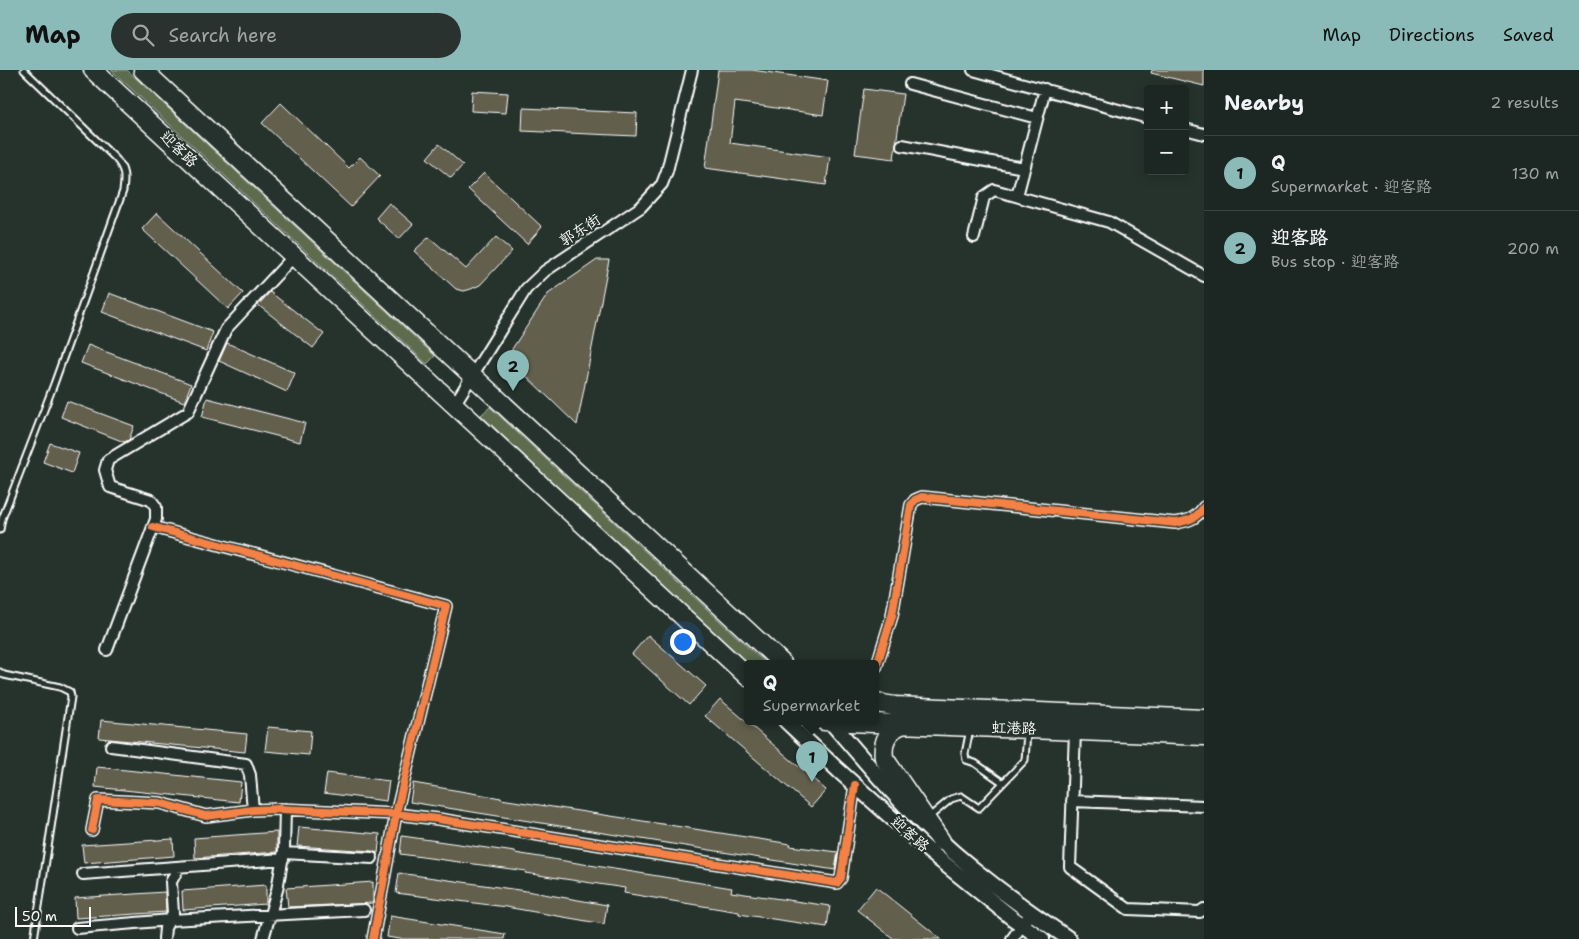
<!DOCTYPE html>
<meta charset="utf-8">
<style>
body{margin:0;font-family:"Shantell Sans","LXGW WenKai TC",sans-serif;background:#29322f;color:#f1f3f6}
.controls{position:absolute;right:15px;top:15px;display:grid;overflow:hidden;border-radius:5px;box-shadow:0 2px 12px #0003}
.controls button{width:45px;height:45px;display:grid;place-items:center;padding:0;border:0;border-bottom:1px solid #3a4340;background:#1c2622;color:#f1f3f6;font:25px sans-serif}
.scale{position:absolute;left:15px;bottom:12px;width:76px;box-sizing:border-box;padding-left:5px;border:2px solid #fff;border-top:0;font-size:14px;line-height:18px;white-space:nowrap;color:#fff;-webkit-text-stroke:4px #26332d;paint-order:stroke}
.you{position:absolute;left:682px;top:571px;width:18px;height:18px;margin:-12px;border:4px solid #fff;border-radius:50%;background:#1a73e8;box-shadow:0 0 0 8px #1a73e833}
.badge{display:grid;place-items:center;width:32px;height:32px;border-radius:50%;background:#8bbbb9;color:#111;font-size:16px;font-weight:700}
.pin{position:absolute;translate:-50% -41px;filter:drop-shadow(0 1px 2px #0008)}
.pin::after{content:'';position:absolute;top:26px;width:18px;height:15px;background:inherit;clip-path:polygon(0 0,100% 0,50% 100%)}
.popup{position:absolute;left:744px;top:590px;width:135px;height:65px;box-sizing:border-box;display:grid;place-content:center;border-radius:5px;background:#1c2622;filter:drop-shadow(0 1px 4px #0005);font-size:16px;white-space:nowrap;color:#a0a5a5}
.popup b{font-size:19px;color:#f1f3f6}
.popup::after{content:'';position:absolute;left:50%;top:100%;margin-left:-10px;border:10px solid transparent;border-top-color:#1c2622}
.list{margin:0;padding:0;list-style:none}
h2{display:flex;justify-content:space-between;align-items:center;height:65px;margin:0;padding:0 20px;font-size:21px}
h2 small{font-size:16px;font-weight:400;color:#a0a5a5}
.list li{display:grid;grid-template-columns:32px 1fr auto;gap:15px;align-items:center;box-sizing:border-box;height:75px;padding:0 20px;border-top:1px solid #3a4340}
.list b{display:block;font-size:19px;white-space:nowrap}
.list p{margin:0;font-size:16px;white-space:nowrap;color:#a0a5a5}
.list em{font-size:16px;font-style:normal;color:#a0a5a5}
.icon{flex:none;width:28px;height:28px;fill:none;stroke:currentColor;stroke-width:2;stroke-linecap:round;stroke-linejoin:round}
.map{position:relative;flex:none;width:1204px;height:869px;overflow:hidden}
header{display:flex;align-items:center;gap:30px;box-sizing:border-box;height:70px;padding:0 25px;background:#8bbbb9;color:#111}
header strong{font-size:24px}
nav{display:flex;gap:28px;margin-inline-start:auto;font-size:18px}
.search{width:350px;height:45px;background:#29322f;display:flex;align-items:center;gap:12px;box-sizing:border-box;padding:0 18px;border-radius:28px;color:#a0a5a5;font-size:19px}
main{display:flex}
aside{flex:1;background:#1c2622}
.map>svg:first-child{display:block}
</style>
<header>
<strong>Map</strong>
<div class="search"><svg class="icon" aria-label="search" viewBox="0 0 24 24"><circle cx="10" cy="10" r="6"/><path d="M15 15l6 6"/></svg>Search here</div>
<nav><a>Map</a><a>Directions</a><a>Saved</a></nav>
</header>
<main>
<div class="map">
<svg width="1204" height="869" viewBox="0 0 1204 869">
<rect width="100%" height="100%" fill="#26332d"/>
<filter id="ink" filterUnits="userSpaceOnUse"><feTurbulence type="fractalNoise" baseFrequency=".02" numOctaves="2"/><feDisplacementMap in="SourceGraphic" scale="10" xChannelSelector="R" yChannelSelector="G"/><feConvolveMatrix kernelMatrix="1 2 1 2 8 2 1 2 1" color-interpolation-filters="sRGB"/></filter>
<g filter="url(#ink)">
<path fill="#5c6c4e" stroke="#aeb6a6" d="M111 0H127L435 286 427 294Z
M490 337 765 593H748V595L481 345Z"/>
<path fill="#645f4d" stroke="#fff" d="M718 0H752L828 11 823 45 735 32 730 73 830 87 826 115 705 98Z
M1152 0H1204V16L1151 3Z
M864 19 903 24 894 89 855 84Z
M472 21 508 23 506 43 471 41Z
M281 33 349 98 360 87 380 106 351 137 262 53Z
M523 38 637 43 636 66 522 61Z
M439 74 463 95 451 108 427 88Z
M484 103 542 157 527 174 468 119Z
M389 133 413 154 399 169 376 148Z
M157 143 243 223 228 239 142 159Z
M429 167 466 199 496 167 512 181 480 215 471 219 464 221 456 219 414 181Z
M597 190H609L577 355 520 300 512 288V279L548 224Z
M270 222 324 264 313 278 258 235Z
M109 223 213 262 206 281 102 242Z
M227 273 295 303 287 322 219 291Z
M88 275 191 314 184 332 81 293Z
M207 328 305 353 300 372 202 347Z
M67 331 134 356 129 370 124 372 61 347Z
M50 373 79 383 72 403 43 392Z
M648 565 706 616 689 635 632 584Z
M720 629 826 720 811 737 705 646Z
M101 650 247 664 245 682 99 668Z
M268 657 311 661 309 685 265 681Z
M97 697 241 712 239 732 95 717Z
M327 703 389 711 386 731 324 723Z
M413 713 501 728V729L791 774 790 776 838 782 835 800 410 732Z
M299 757 380 764 378 783 372 781 297 776Z
M277 762V782L195 788 194 768Z
M402 766 515 782V783L732 818 731 822 830 836 827 857 739 844V842L624 823 625 818 525 803 526 801 400 784Z
M173 769 174 786 84 793 82 775Z
M399 803 526 821 607 835 604 854 506 837 396 823Z
M373 812V833L288 837 286 818Z
M266 815V834L183 840 182 821Z
M876 817 941 869H894L857 840Z
M165 822 166 842 76 848 75 828Z
M390 846 505 864 504 869H400L387 867Z"/>
<g fill="none" stroke-linecap="round" stroke-linejoin="round">
<g stroke="#fff" stroke-width="9">
<path id="lane" d="M0 460 2 449 54 314 123 121C125 107 125 99 116 89L24 0
M0 602 4 605 60 617 70 622 71 627 34 869
M970 659 965 684 966 690 975 693 1002 712
M928 748 951 729 961 726 979 738 1025 690 1027 662"/>
</g>
<g stroke="#fff" stroke-width="14">
<path id="street" d="M973 0 1148 48
M910 14 1037 48
M1185 59 1204 64
M902 75 1024 98
M1017 126 1045 19
M974 167 984 127 994 120 1109 152 1204 206
M454 335 526 219 545 201 641 137 662 114 667 101 692 0
M153 457 446 536 396 744 373 869
M107 580 156 449V437L151 430 110 417 105 400 108 390 188 342 226 259 294 186
M876 598 892 546 911 435 915 430 922 427 1175 453C1188 451 1196 449 1204 437
M1075 661 1070 797 1128 839 1200 842 1204 839
M111 676 246 694 250 705 253 740
M1072 731 1204 736
M92 760 98 730 160 733 206 746 253 740 279 739 396 744 438 749 837 813 841 808 855 715
M284 783 372 788
M83 804 283 789
M77 858 170 850 364 840
M164 869 165 858 173 843 171 812 179 797
M263 869 277 820 284 780 285 739
M1012 869 1031 843"/>
</g>
<g stroke="#fff" stroke-width="18">
<path id="secondary" d="M786 651 838 700 930 782 1011 847 1042 869
M830 651C860 685 889 721 922 753 966 797 1018 834 1069 869"/>
</g>
<g stroke="#fff" stroke-width="21">
<path id="highway" d="M93 0 748 607
M143 0 782 593
M876 633 895 636 1204 649
M824 651 1204 666
M905 654C888 658 882 672 884 688L941 771"/>
</g>
<use href="#lane" stroke="#26332d" stroke-width="5"/>
<use href="#street" stroke="#26332d" stroke-width="10"/>
<use href="#secondary" stroke="#26332d" stroke-width="14"/>
<use href="#highway" stroke="#26332d" stroke-width="18"/>
<g stroke="#26332d" stroke-width="11">
<path id="cycleway" d="M153 457 446 536 396 744 373 869
M876 598 892 546 911 435 915 430 922 427 1175 453C1188 451 1196 449 1204 437
M92 760 98 730 160 733 206 746 253 740 279 739 396 744 438 749 837 813 841 808 855 715"/>
</g>
<use href="#cycleway" stroke="#f48246" stroke-width="8"/>
</g>
</g>
<g text-anchor="middle" dominant-baseline="central" stroke-width="4.5" stroke-linejoin="round" paint-order="stroke">
<g font-size="15" fill="#fff" stroke="#26332d">
<text transform="translate(179 79) rotate(43)">迎客路</text>
<text transform="translate(580 160) rotate(-33)">郭东街</text>
<text transform="translate(1014 658) rotate(2)">虹港路</text>
<text transform="translate(910 764) rotate(41)">迎客路</text>
</g>
</g>
</svg>
<div class="controls">
<button>+</button>
<button>−</button>
</div>
<div class="scale">50 m</div>
<div class="you"></div>
<div class="pin badge" style="left:812px;top:712px">1</div>
<div class="popup"><b>Q</b>Supermarket</div>
<div class="pin badge" style="left:513px;top:321px">2</div>
</div>
<aside>
<h2>Nearby<small>2 results</small></h2>
<ul class="list">
<li><span class="badge">1</span><div><b>Q</b><p>Supermarket · 迎客路</p></div><em>130 m</em></li>
<li><span class="badge">2</span><div><b>迎客路</b><p>Bus stop · 迎客路</p></div><em>200 m</em></li>
</ul>
</aside>
</main>
